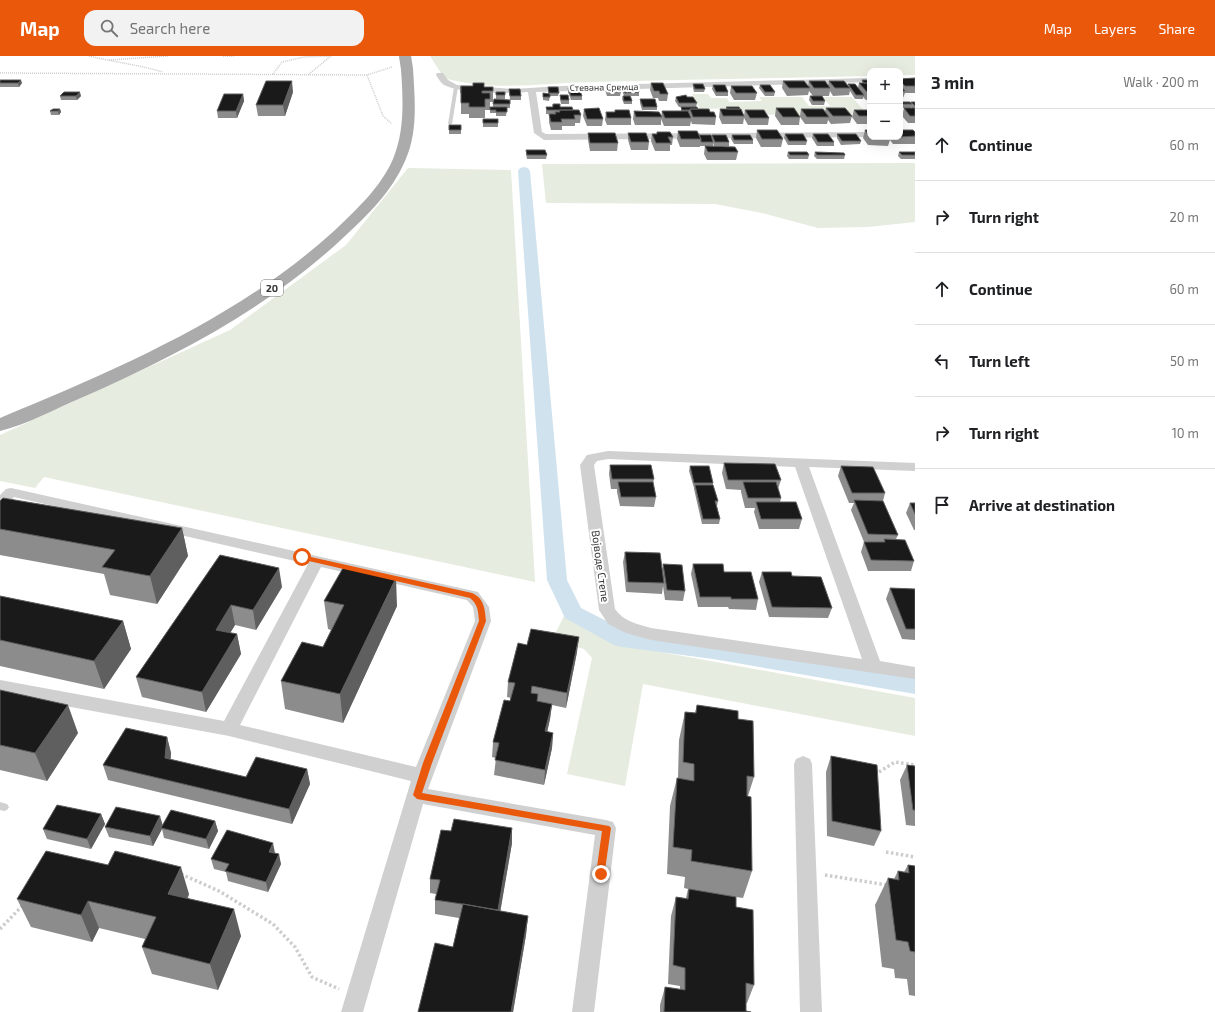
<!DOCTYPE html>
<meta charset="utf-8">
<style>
body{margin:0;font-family:"Exo 2",sans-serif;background:#f2f2f2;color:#202124}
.controls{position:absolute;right:12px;top:12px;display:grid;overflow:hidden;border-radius:8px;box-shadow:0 4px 16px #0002}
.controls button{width:36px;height:36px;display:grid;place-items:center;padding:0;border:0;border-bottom:1px solid #e0e0e0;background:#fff;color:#202124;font:20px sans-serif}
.stop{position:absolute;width:12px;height:12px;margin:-9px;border:3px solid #ea580c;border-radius:50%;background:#fff}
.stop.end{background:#ea580c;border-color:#fff;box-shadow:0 1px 4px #0008}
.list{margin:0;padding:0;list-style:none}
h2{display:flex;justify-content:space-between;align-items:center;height:52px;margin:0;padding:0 16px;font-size:17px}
h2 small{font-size:13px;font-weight:400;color:#757577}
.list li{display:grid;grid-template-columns:26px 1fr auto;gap:12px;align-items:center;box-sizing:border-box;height:72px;padding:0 16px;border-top:1px solid #e0e0e0}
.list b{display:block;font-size:15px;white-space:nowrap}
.list em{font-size:13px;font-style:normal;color:#757577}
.icon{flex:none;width:22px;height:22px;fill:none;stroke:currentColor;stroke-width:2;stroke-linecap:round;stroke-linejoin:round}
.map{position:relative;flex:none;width:915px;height:956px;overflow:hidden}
header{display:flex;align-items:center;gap:24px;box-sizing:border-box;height:56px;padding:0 20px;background:#ea580c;color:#fff}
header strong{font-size:19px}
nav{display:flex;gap:22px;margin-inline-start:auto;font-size:14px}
.search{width:280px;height:36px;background:#f2f2f2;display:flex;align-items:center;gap:10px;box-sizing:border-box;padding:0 14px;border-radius:12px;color:#757577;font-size:15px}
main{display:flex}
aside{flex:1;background:#fff}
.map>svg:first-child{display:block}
</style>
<header>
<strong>Map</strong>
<div class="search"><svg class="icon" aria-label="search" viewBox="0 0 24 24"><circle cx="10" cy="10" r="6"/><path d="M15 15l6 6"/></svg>Search here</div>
<nav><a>Map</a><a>Layers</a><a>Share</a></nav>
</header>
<main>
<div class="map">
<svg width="915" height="956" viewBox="0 0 915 956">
<rect width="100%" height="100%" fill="#fff"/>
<path fill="#e6ecdf" d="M430 0H915V19H900V15H870V20C777 22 684 24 592 26 543 27 492 36 444 22Z
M692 38H708L711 42H727L729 46 762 45 759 41H802L809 50H830L823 41H852L867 58 745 59 741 52 700 53Z
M915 107V166L868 171 818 172 762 157 715 148 546 147 542 108Z
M408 112 511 114 535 526 44 421 35 432 0 425V379L230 274 346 189Z
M565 558 611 587 915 642V680L643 628 625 730 567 718 592 602 584 593 552 584Z"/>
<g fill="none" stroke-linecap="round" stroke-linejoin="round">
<path fill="#cfe2ee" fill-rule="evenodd" d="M524 111 528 112 530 115 567 524 581 552 626 575 713 587 915 620V638L713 603 622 591 614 589 565 562 547 524 518 115 520 112Z"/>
<path stroke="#cdcdcd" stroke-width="1.5" stroke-dasharray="1 1" stroke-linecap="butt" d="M89 0C114 6 139 9 163 16
M223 0H234
M109 4 168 0
M392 11 367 19 383 60 392 68
M0 17 367 19
M273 18 282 6 304 1 331 0 309 18"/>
<path stroke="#cdcdcd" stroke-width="3.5" stroke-dasharray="2.5 2.5" stroke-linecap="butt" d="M879 716 895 706 915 709
M886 796 915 801
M181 818 219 835 273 868 295 891 312 921 339 933
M825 819 887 829
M0 873 23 849"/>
<path fill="#d0d0d0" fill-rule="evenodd" d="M456 30 458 31 452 68 450 69 448 68 454 31Z
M0 746 7 748 9 751 7 754 4 755 0 754Z"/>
<path fill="#d0d0d0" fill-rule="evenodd" d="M437 17H443L448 24 457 29 514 33 561 30 870 22V26L536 36 542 76 546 78 870 76V81H872L544 84 534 77 528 36C509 38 461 38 444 29 441 27 438 22 436 19Z
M608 395 915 407V415L809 411 880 605 915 611V623L651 584 626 577 608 568 599 554 580 409 587 399ZM608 403 795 411 862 603 651 572C637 568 623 565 615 553L594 409 597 405Z
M11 432 478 536 489 551 491 565 428 733 606 764 613 766 616 772 594 956H572L595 779 423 748 363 956H341L411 725 229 680 0 638V624L224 665 308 508 14 441 5 451 0 453V439L6 433ZM321 511 467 544 473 551 475 565 416 711 240 669Z
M803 700 810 703 812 708 822 956H800L794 708 796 703Z"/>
<path fill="#ababab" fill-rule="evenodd" d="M407 10 413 13C415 44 418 77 405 105 392 135 368 159 345 180 269 252 176 300 81 342 55 353 28 368 0 375V362C118 313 238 262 334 175 356 154 381 131 393 103 405 74 403 43 401 13Z"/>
<path stroke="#ababab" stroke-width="12" d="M405 0 407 13"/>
</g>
<path fill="#8c8c8c" d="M915 22V37H905L903 42H900V23Z
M0 24 22 27 19 31H0Z
M862 24H870V44H866L863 41V43H855L850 35 849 39 833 40 830 35 829 40H813L809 35 808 39 787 40 782 32 783 25 808 30 809 25 828 29 829 25 858 32 859 27H862Z
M651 27 668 38 667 45H659L658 42H653L650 34Z
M693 28 705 33 704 36H694L693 32Z
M713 29 728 36V40H716L712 33Z
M760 29 775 36 774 40H765L759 32Z
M460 30 484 31 493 35V46H490V54H485V62H469V58H461V37H460Z
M731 30 757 37 755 44H734L730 37Z
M548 31 559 37 558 40H550L549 45 543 44V37L548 38Z
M605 31 621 36 620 40H607L605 34Z
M622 31 639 36V40H631L632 45V48H624L622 43 623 40H624L622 34Z
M568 32 582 40V44H571L568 36Z
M509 33 521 40V44H510Z
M293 36 285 60H258L256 49Z
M496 36 505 39V43H496Z
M243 38 244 45 237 62H218L217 55Z
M560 39 569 44V48H561L560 43Z
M60 40H81L77 44H61Z
M810 40 825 45 824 49H812L809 44Z
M676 41H687L697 47 696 51 698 53 710 56 716 61 715 69 692 68 691 65 690 70H664L661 63V69H635L633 63 634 55 661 61 662 55H681V51H679L675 45Z
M640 43 657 51V54H642L640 47Z
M510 44V52H507L506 60H496V57H490V51H493V48Z
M900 46 911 47V46H915V67H908L902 60 904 52H912L911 51V52H900Z
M553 48 560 51 573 54 581 59 580 67H575V70H562V74H551L549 66V58H555H546V51H552Z
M726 51 744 60 745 54 769 62 768 69H748L744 62 743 68H722L719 61 720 53H726Z
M776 52 800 60 801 53 825 56 826 52 852 60 850 67 831 68 828 64 827 68H805L800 61 799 69H781L775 60Z
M60 53 61 56 59 59H51L50 55Z
M584 53 603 63 602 70H587L583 60Z
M615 54 631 62V69H607L605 64 606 56H615Z
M854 54H870V68H857L852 61Z
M483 63H498V71H483Z
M449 69H461V78H449Z
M757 74 783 83 781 91H761L756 82Z
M865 74 870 81H900V74L915 76V88H893L890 84 888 90 868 89 863 82Z
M678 75 711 81 712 79 729 86V90H714L713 87V90H700V89V91H680L677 83Z
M657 76 673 81 672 89H670V95H655L651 85 652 78H657Z
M588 77 618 87 617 95H590L588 84Z
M628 77 649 86 648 94H631L628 84Z
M785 78 807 85 806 89H788L784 82Z
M813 78 834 86V90H817L812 82Z
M837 78 861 85 860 88 841 89 837 82Z
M732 79 753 84V88H734L731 83Z
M705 90 738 96 736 104H707L704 98Z
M526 94 547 99 546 103H527L526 98Z
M788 96 809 99 808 103H789L787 100Z
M815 96 845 99 844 103H817L814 100Z
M899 96H915V103H901L898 100Z
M724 407 781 424 778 433 781 442 780 446 802 463 799 473H759L754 456 755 452H745L741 436V434L726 433 722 417Z
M610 409 654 423 653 428 656 441 654 451 620 450 617 436V433H611L609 418Z
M690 410 713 427V429L718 445 717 450 720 463 719 468H702L694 433V432L689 415Z
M841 410 885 437 883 445 898 479 896 483 914 505 911 515H868L861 496 864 486 851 454 854 447H849L838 420Z
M0 445 182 472 188 500 157 548 110 539 104 518 0 499Z
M910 447H915V474H914L906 457Z
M625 496 662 515 663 508 685 535 683 545 665 544 663 530 662 538 626 536 623 506Z
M220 499 282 531 256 574 235 569 230 577 237 578 241 598 206 656 142 641 136 621Z
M693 508 724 516 758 543 756 554 729 553 728 551H698L691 518Z
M762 516 792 520 832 552 828 562 769 561 759 526Z
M890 532 915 533V584L902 583 886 543Z
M0 540 123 565 131 593 104 633 0 610Z
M324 545 397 550 343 667 285 653 281 625 323 591 331 574 328 573Z
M577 596 566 652 552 649 550 663 547 676 553 677 552 692 544 729 494 719 496 702 492 701 493 686 511 642 507 641 508 626Z
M0 634 78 677 47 725 0 714Z
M697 649 738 663 754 721 748 740 752 815 743 842 736 841V851L754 929 747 947H746V955L751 956H660V949L665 931 680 934V930L668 928 671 860 676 841 686 842 688 833 684 832 685 821 667 818 670 750 677 722H678L679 684 685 656 695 657Z
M167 681 171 697 170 704 246 721 307 713 310 728 292 768 108 724 103 709Z
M831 700 881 775 874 790 827 780 826 716Z
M907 709 915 710V773V770L906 769 900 724Z
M101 758 105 768 91 793 47 783 43 773Z
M215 765 218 775 209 793 164 782 162 773 153 790 109 781 105 771 163 769Z
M512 772V787L500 855 528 860 526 879 513 956H418L453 891 459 862 435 858V844L436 838 430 837V823L451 775Z
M275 797 281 808 268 836 228 825 226 816 214 813 211 803Z
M908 809 915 810V940L909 939 907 923 895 922 894 913 882 911 875 849 888 822 894 823 898 815 904 816Z
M189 838 188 842 241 880 218 934 152 918 142 891 145 883 99 872 92 886 31 871 17 843Z"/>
<path fill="#5f5f5f" d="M21 24 22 27 19 31 18 27Z
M292 25 293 36 285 60 283 49Z
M80 36 81 40 77 44 76 40Z
M243 38 244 45 237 62 236 55Z
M60 53 61 56 59 59 58 55Z
M182 472 188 500 157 548 150 520Z
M279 512 282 531 256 574 253 554Z
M396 522 397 550 343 667 340 638Z
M231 549 235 569 220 594 216 574Z
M123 565 131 593 104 633 94 605Z
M237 578 241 598 206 656 202 636Z
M579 581 577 596 566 652 567 637Z
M552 648 550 663 544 690 545 675Z
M68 649 78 677 47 725 35 697Z
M553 677 552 692 544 729 545 714Z
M167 681 171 697 170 718 165 702Z
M307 713 310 728 292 768 289 753Z
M101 758 105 768 91 793 87 783Z
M160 760 163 770 161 772 162 773 153 790 150 780Z
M215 765 218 775 209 793 206 783Z
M512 772V787L498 869V854Z
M273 787 275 797 269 796Z
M279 798 281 808 268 836 266 826Z
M181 811 189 838 177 865 168 838Z
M88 845 99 872 92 886 81 859Z
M234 853 241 880 218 934 210 908Z
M528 860 526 879 513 956H511Z"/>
<path fill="#1a1a1a" stroke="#5f5f5f" d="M915 22V30H905L900 25V23Z
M0 24H21L18 27H0Z
M862 24H870V27H864Z
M266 25H292L283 49H256Z
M783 25H804L810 32H789Z
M809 25H825L830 32H814Z
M829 25H844L850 32H835Z
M473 27H484V31H493V35H482V37H490V43H485V51H469V47H461V30H473Z
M651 27H663L668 38H660L659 35H654Z
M859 27H869L870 28V37H868Z
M693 28H703L705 33H695Z
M848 28H855L864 39H856Z
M713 29H725L728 36H716Z
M760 29H770L775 36H765Z
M900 29 905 35H900Z
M618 30 621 36H608L605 31Z
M731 30H752L757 37H736Z
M548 31H558L559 37H549Z
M622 31H637L639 36 625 37Z
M568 32H579L582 40H571Z
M509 33H520L521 40H510Z
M64 36H80L76 40H60Z
M496 36H505V39H496Z
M543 37 550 38V41H543Z
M224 38H243L236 55H217Z
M560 39H568L569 44H561Z
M686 39 687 41H693L697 47H679L676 41Z
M623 40H630L632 45H624Z
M810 40H822L825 45H813Z
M494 43 510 44V48H493Z
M640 43H655L657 51H643Z
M900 46H910L912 48H900Z
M911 46H915V50Z
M553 48H560V51H572L573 54H547L546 51H553Z
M490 51H507V56H496V54H490Z
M681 51H697L698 53H690V54H682Z
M726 51H739L740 53H728Z
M599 52 603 63H587L584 53Z
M776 52H794L800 61H783Z
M826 52H845L852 60H833Z
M904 52H915V60H910Z
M53 53H60L58 55H50Z
M690 53H709L710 56H714L716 61H693Z
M720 53H741L744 60H723Z
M801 53H823L829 61H807Z
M559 54H579L581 59H574L575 63H561L562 66H551L549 58H556L555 56H560Z
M615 54H629L631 62H607L606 56H615Z
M745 54H764L769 62H750Z
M854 54H870V60H859Z
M634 55 659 56 662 61H636Z
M662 55H688L691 62H665Z
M483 63H498V67H483Z
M449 69H461V74H449Z
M757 74H777L783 83H762Z
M865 74H870V81H890V82H870Z
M900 74H913L915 76V80L900 81Z
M678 75H697L701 83H681Z
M657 76H670L673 81H668L671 87H656L652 78H657Z
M588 77H615L618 87H590Z
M628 77H646L649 86H631Z
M785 78H803L807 85H789Z
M813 78H828L834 86H818Z
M837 78H856L861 85H842Z
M699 79H711L713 86H701V83Z
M712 79H726L729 86H715Z
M732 79H750L753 84H734Z
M705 90 735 91 738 96H708Z
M526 94H545L547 99H527Z
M788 96H807L809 99H790Z
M815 96 844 97 845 99H817Z
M899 96H915V99H902Z
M724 407 775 408 781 424H728Z
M610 409H651L654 423H612Z
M690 410H709L713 427H694Z
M841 410 873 411 885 437H852Z
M618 426H653L656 441H621Z
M743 426H776L781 442H748Z
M695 429H713L718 445H715L720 463H703Z
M3 442 182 472 150 520 102 511 115 494 0 473V445Z
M854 444 883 445 898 479 868 478Z
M756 446H796L802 463H761Z
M910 447H915V458Z
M884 483 905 484 914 505 871 504 864 486H885Z
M625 496 660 497 664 527 628 526Z
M220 499 279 512 253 554 231 549 216 574 237 578 202 636 136 621Z
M663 508 682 509 685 535 667 534Z
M693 508H723L724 516H751L758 543H731V541H700Z
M343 512 396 522 340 638 281 625 302 586 323 591 344 549 324 545Z
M762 516H791L792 520 821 521 832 552 772 551Z
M890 532 915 533V573H906Z
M0 540 123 565 94 605 0 584Z
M531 573 579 581 567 637 532 630 531 637 538 638 537 645 552 648 545 675 553 677 545 714 495 704 499 687 493 686 504 644 510 645 515 627 508 626 518 587 527 589Z
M0 634 68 649 35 697 0 689Z
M697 649 738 655V663L753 665 754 721 747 720V740L751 741 752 815 691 805 692 794 673 791 677 722 694 725V708L683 706 685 656 696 657Z
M126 672 167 681 165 702 246 721 256 701 307 713 289 753 103 709Z
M831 700 877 709 881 775 832 765Z
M907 709 915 710V754H913Z
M57 749 101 758 87 783 43 773Z
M116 751 160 760 150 780 105 771Z
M171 754 215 765 206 783 161 772Z
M454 763 512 772 498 854 463 848H462L435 844 440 824 430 823 441 774 451 775Z
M227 774 273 787 269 796 279 798 266 826 225 815 229 808 211 803Z
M46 795 108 809 115 795 181 811 168 838 234 853 210 908 142 891 156 861 88 845 81 859 17 843Z
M908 809 915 810V896L910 895 908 886 896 884 888 822 899 824 898 815 909 817Z
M689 833 736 841V851L753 854 754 929 746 927V955L751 956H664L665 931 685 934V912L673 909 676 841 688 843Z
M463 848 528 860 511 956H418L435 887 453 891Z"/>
<path fill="#ea580c" d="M302 499 472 537C484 542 485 553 486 565L432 707 422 737 609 770 611 772 604 821 601 822 597 821 596 818 602 775 417 743 413 739 423 707 479 565C478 554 478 549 470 542L300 503V500Z"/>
<g text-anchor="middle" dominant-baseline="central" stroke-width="4" stroke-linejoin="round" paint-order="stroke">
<g font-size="9" fill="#333" stroke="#fff">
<text transform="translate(604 31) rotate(-1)">Стевана Сремца</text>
</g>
<rect fill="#fff" stroke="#707070" stroke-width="1" x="261" y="224" width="22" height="16" rx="3"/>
<g font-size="10" font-weight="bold" fill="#333">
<text x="272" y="232">20</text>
</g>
<g font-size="11" fill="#333" stroke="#fff">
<text transform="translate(601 510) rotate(82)">Војводе Степе</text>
</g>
</g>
</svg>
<div class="controls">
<button>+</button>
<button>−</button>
</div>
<div class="stop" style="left:302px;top:501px"></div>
<div class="stop end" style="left:601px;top:818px"></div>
</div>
<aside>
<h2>3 min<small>Walk · 200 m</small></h2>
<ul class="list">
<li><svg class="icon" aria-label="ahead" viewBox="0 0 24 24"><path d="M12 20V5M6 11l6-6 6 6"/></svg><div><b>Continue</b></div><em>60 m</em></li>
<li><svg class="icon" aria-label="right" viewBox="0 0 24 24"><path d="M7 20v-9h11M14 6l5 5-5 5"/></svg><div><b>Turn right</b></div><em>20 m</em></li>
<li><svg class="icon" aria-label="ahead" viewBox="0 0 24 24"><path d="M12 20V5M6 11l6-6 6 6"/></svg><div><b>Continue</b></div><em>60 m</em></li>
<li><svg class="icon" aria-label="left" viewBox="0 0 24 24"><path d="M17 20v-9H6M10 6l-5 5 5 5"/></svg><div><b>Turn left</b></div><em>50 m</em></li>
<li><svg class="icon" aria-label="right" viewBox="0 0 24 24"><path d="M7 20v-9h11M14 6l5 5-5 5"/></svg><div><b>Turn right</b></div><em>10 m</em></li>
<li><svg class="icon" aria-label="arrive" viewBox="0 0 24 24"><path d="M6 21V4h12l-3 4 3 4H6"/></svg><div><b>Arrive at destination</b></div></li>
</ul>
</aside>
</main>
